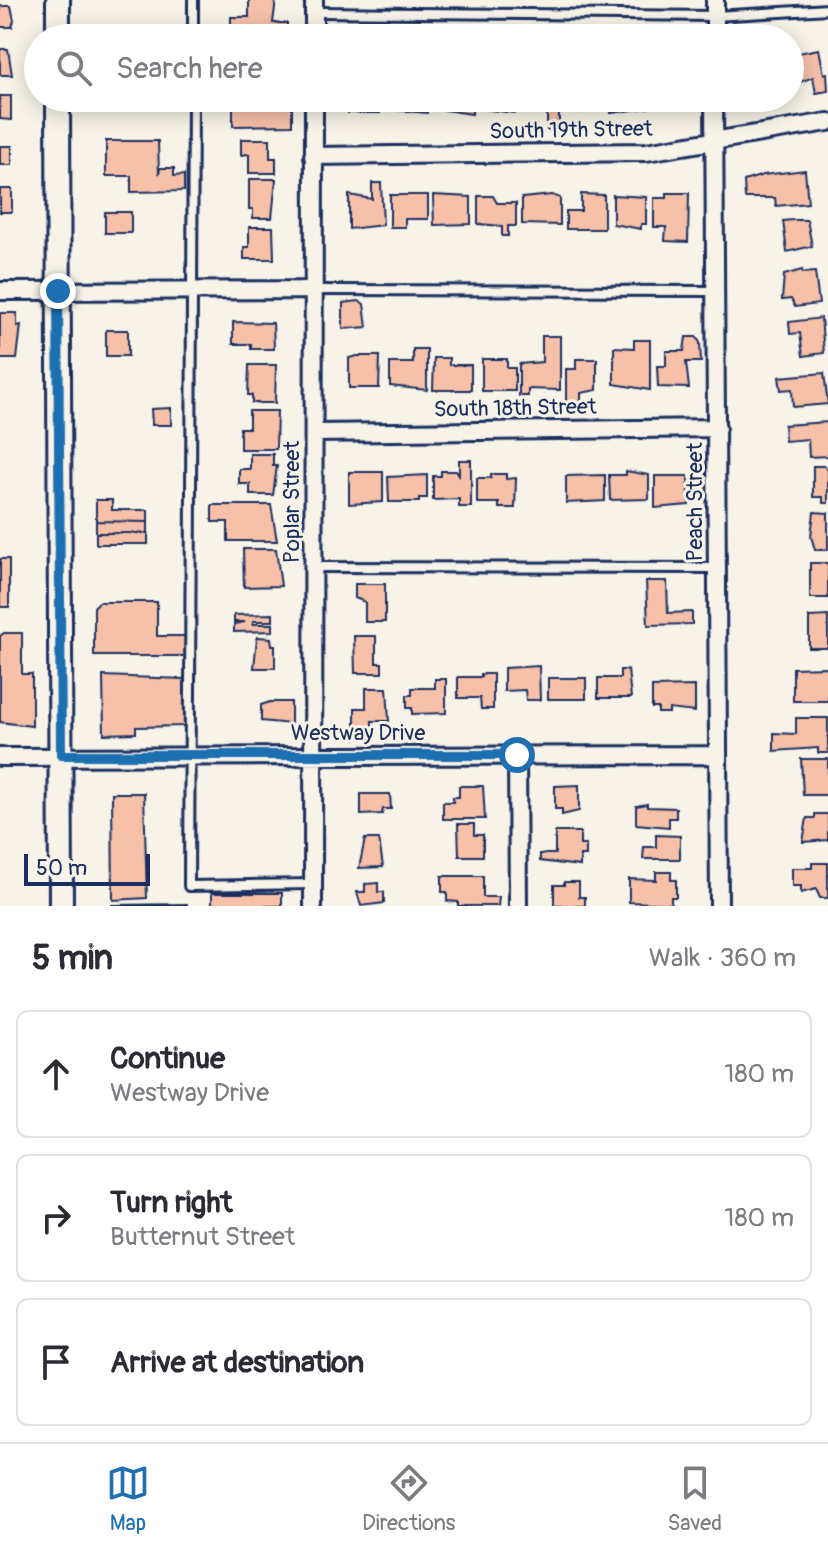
<!DOCTYPE html>
<meta charset="utf-8">
<style>
body{margin:0;font-family:Pangolin,sans-serif;background:#f7f7f7;color:#2b2b33}
.scale{position:absolute;left:24px;bottom:20px;width:126px;box-sizing:border-box;padding-left:8px;border:4px solid #1b2f5e;border-top:0;font-size:22px;line-height:28px;white-space:nowrap;color:#1b2f5e;-webkit-text-stroke:6px #f7f3e8;paint-order:stroke}
.stop{position:absolute;width:24px;height:24px;margin:-18px;border:6px solid #1f6fb2;border-radius:50%;background:#fff}
.stop.end{background:#1f6fb2;border-color:#fff;box-shadow:0 2px 8px #0008}
.list{margin:0;padding:0;list-style:none}
h2{display:flex;justify-content:space-between;align-items:center;height:104px;margin:0;padding:0 32px;font-size:34px}
h2 small{font-size:26px;font-weight:400;color:#7c7c81}
.list li{display:grid;grid-template-columns:52px 1fr auto;gap:24px;align-items:center;box-sizing:border-box;height:128px;margin:0 16px 16px;padding:0 16px;border:2px solid #e1e1e2;border-radius:12px}
.list b{display:block;font-size:30px;white-space:nowrap}
.list p{margin:0;font-size:26px;white-space:nowrap;color:#7c7c81}
.list em{font-size:26px;font-style:normal;color:#7c7c81}
.icon{flex:none;width:44px;height:44px;fill:none;stroke:currentColor;stroke-width:2;stroke-linecap:round;stroke-linejoin:round}
.map{position:relative;flex:none;width:828px;height:906px;overflow:hidden}
.search{position:absolute;background:#fff;box-shadow:0 4px 20px #0003;left:24px;right:24px;top:24px;height:88px;display:flex;align-items:center;gap:20px;box-sizing:border-box;padding:0 28px;border-radius:44px;color:#7c7c81;font-size:30px}
.sheet{height:536px;background:#fff}
nav{display:flex;justify-content:space-around;align-items:center;box-sizing:border-box;height:112px;border-top:2px solid #e1e1e2;background:#fff;font-size:22px;color:#7c7c81}
nav a{display:grid;justify-items:center;gap:4px}
nav .on{color:#1f6fb2}
.map>svg:first-child{display:block}
</style>
<div class="map">
<svg width="828" height="906" viewBox="0 0 828 906">
<rect width="100%" height="100%" fill="#f7f3e8"/>
<filter id="ink" filterUnits="userSpaceOnUse"><feTurbulence type="fractalNoise" baseFrequency=".0125" numOctaves="2"/><feDisplacementMap in="SourceGraphic" scale="16" xChannelSelector="R" yChannelSelector="G"/><feConvolveMatrix kernelMatrix="1 2 1 2 8 2 1 2 1" color-interpolation-filters="sRGB"/></filter>
<g filter="url(#ink)">
<path fill="#f6c0a9" stroke="#1b2f5e" stroke-width="2" d="M249 0H276L273 23H287V33L231 35V17H249Z
M0 6H11L14 20 12 27H0V39Z
M0 49H8L12 75H0Z
M819 49 824 74 827 73 828 91 816 93 813 77 790 86 793 54Z
M0 96H11V120L0 119Z
M243 98H275V105H292V125L233 126V103H243Z
M348 98H380V113H348Z
M394 98H427V113L394 110Z
M438 98H472V114L438 109Z
M483 98H516V113L483 109Z
M525 98H559V130H547V110H525Z
M567 98H604V104L587 105 583 112 568 113Z
M611 98H648V108L611 113Z
M671 98H689V105H671Z
M241 139H270V158H276V173H249V154L241 155Z
M106 141H158L159 174 160 168H174V176L184 175V191L131 192V176H106Z
M0 146H12V165H0Z
M805 170 808 203 776 206 775 198H745L744 181 763 175Z
M249 179H276L272 218H253V209H249Z
M372 183H381L383 225 349 229V195L372 199Z
M0 189H12V212H0Z
M667 193H689L688 242 665 241 666 227H654V198H667Z
M581 194 604 195V229H566V211H581Z
M390 195H428V219H405V227H390Z
M433 195 471 197V224L434 225Z
M552 195 560 198V225L522 224V198Z
M613 195 646 197V224H641V229L613 224Z
M478 196H493L497 203H516V226H508V236H502V226L478 224Z
M105 212H131V233H105Z
M794 220H807L812 246 787 252 783 221Z
M249 227H273L274 259H244V247H249Z
M802 270 803 273 815 272 819 304 795 307 791 299 782 300 784 275Z
M359 301 364 304 367 327 343 329V303Z
M0 313H17V326L21 325 17 359H0Z
M821 318 824 353 803 356 800 333 790 334 789 322Z
M233 322 273 323 274 349H251V344H233Z
M106 330H128V356H106Z
M542 336H560V390L528 389V396H519V364L542 362Z
M686 337H697L700 343 701 362H686L689 388 658 387 657 366H666V351H684Z
M634 340H650V390L614 384V347L634 348Z
M413 349H427V390L390 386V363H413Z
M357 356H380L379 388H349V358Z
M434 358H449V365H471V390H433Z
M482 359H507V368H515V391H482Z
M576 359H597V390L581 393V405H566V369H576Z
M249 365H276L275 403H252V395H248Z
M824 373 828 404 793 407 792 389 781 390 779 377Z
M171 408V425H152L151 409Z
M249 411H277L276 449H240V428H249Z
M828 422V456L809 457 808 439 785 441 784 425Z
M250 454H273V466H277L273 495H250V484H239V469H250Z
M459 460H471V507H459V499L433 500V476H441V471H456L459 475Z
M813 466H824L828 470V503H823V497H813Z
M626 471 649 475V499L610 500 609 475H626Z
M349 472H383V502L349 504Z
M491 474H506V479L516 478 515 508H499V503H477V478H491Z
M427 475V498H419V502H389L388 477Z
M605 475V501L566 503V476Z
M655 476H688L689 505 655 508Z
M96 500H112V510H148V522L96 521Z
M212 505H271L277 541H228V522H212Z
M814 512 828 513V550H815L811 536Z
M96 521 148 522V533H96Z
M96 533H148V544H96Z
M243 549H276L281 586 244 587Z
M0 559H9V607H0Z
M810 563H828V598H810Z
M646 581H667L668 613 692 612V624L648 625Z
M355 584H385V622H365V602L355 598Z
M99 602H157V636H187V656H94V607Z
M273 614V621H253V624H273V631L234 632V624L245 622H234V615Z
M828 616V648H809V617Z
M4 633H22V674H32V726L0 722V636Z
M354 636H376V663H382V673H355Z
M257 637 271 638 272 645H275V668H254Z
M539 666 540 700H526L525 690 504 691V668Z
M828 667V701H793V668Z
M620 670H628L631 698H598V678H620Z
M481 674H493V709H481L480 698H458V677H481Z
M103 676 184 679V726L136 727V733L104 734Z
M548 678H586V699H548Z
M435 679H446V713L412 714V708H407V695H412V688H435Z
M695 686V712L669 709V713H658V708H652V687Z
M366 688H387L389 721H372V727L355 728V708H366Z
M270 702H291V724L261 721V705Z
M796 718H828V753H818V748L774 751V733L796 734Z
M801 759H828V795H803Z
M579 785V811L562 815V809H555V786Z
M459 786H483L485 819H443V802H453V797H459Z
M112 793H144L147 898 113 900Z
M361 794H390L391 809H383L382 814 361 815Z
M647 804V807L676 808V818H669V827L636 824V806Z
M815 814H828V840L803 842 807 818H815Z
M458 824H474V835H483V856H459Z
M555 832H580V845H586V856H580V866L540 861V854H555Z
M656 835 680 836V859H643L644 847H656Z
M365 839H379L383 867 359 868Z
M812 863H828V898H820L816 889 801 893V886H792V868H812Z
M656 872H671V880H676V897H671V904L629 902V879L656 880Z
M442 876H483V897H499L498 906H458V902L447 901V892H442Z
M564 882H579V897H585V906H554V885H564Z
M378 883V892H384V903L361 906 357 892H365V884Z
M212 893H282V906H212Z
M187 904V906H112V905Z"/>
<g fill="none" stroke-linecap="round" stroke-linejoin="round">
<g stroke="#1b2f5e" stroke-width="14">
<path id="lane" d="M193 0V38
M314 12 715 16 828 9
M193 98 189 886 313 884
M313 290 715 291
M314 567 717 568"/>
</g>
<g stroke="#1b2f5e" stroke-width="22">
<path id="street" d="M314 38V0
M715 38V0
M714 98 719 906
M313 156 646 152 828 122
M0 291 313 290
M314 433 717 428
M517 755 518 906
M0 757 717 755
M313 906 314 98"/>
</g>
<g stroke="#1b2f5e" stroke-width="28">
<path id="secondary" d="M58 0V38
M58 98 61 906"/>
</g>
<use href="#lane" stroke="#f7f3e8" stroke-width="8"/>
<use href="#street" stroke="#f7f3e8" stroke-width="16"/>
<use href="#secondary" stroke="#f7f3e8" stroke-width="22"/>
</g>
</g>
<g fill="none" stroke-linecap="round" stroke-linejoin="round" filter="url(#ink)">
<path stroke="#1f6fb2" stroke-width="10" d="M58 291 61 755H517"/>
</g>
<g text-anchor="middle" dominant-baseline="central" stroke-width="6" stroke-linejoin="round" paint-order="stroke">
<g font-size="22" fill="#1b2f5e" stroke="#f7f3e8">
<text transform="translate(571 130) rotate(-1)">South 19th Street</text>
<text transform="translate(515 408) rotate(-1)">South 18th Street</text>
<text transform="translate(292 502) rotate(-90)">Poplar Street</text>
<text transform="translate(695 502) rotate(-90)">Peach Street</text>
<text x="358" y="733">Westway Drive</text>
</g>
</g>
</svg>
<div class="scale">50 m</div>
<div class="stop" style="left:517px;top:755px"></div>
<div class="stop end" style="left:58px;top:291px"></div>
<div class="search"><svg class="icon" aria-label="search" viewBox="0 0 24 24"><circle cx="10" cy="10" r="6"/><path d="M15 15l6 6"/></svg>Search here</div>
</div>
<section class="sheet">
<h2>5 min<small>Walk · 360 m</small></h2>
<ul class="list">
<li><svg class="icon" aria-label="ahead" viewBox="0 0 24 24"><path d="M12 20V5M6 11l6-6 6 6"/></svg><div><b>Continue</b><p>Westway Drive</p></div><em>180 m</em></li>
<li><svg class="icon" aria-label="right" viewBox="0 0 24 24"><path d="M7 20v-9h11M14 6l5 5-5 5"/></svg><div><b>Turn right</b><p>Butternut Street</p></div><em>180 m</em></li>
<li><svg class="icon" aria-label="arrive" viewBox="0 0 24 24"><path d="M6 21V4h12l-3 4 3 4H6"/></svg><div><b>Arrive at destination</b></div></li>
</ul>
</section>
<nav>
<a class="on"><svg class="icon" aria-label="map" viewBox="0 0 24 24"><path d="M3 6l6-2 6 2 6-2v14l-6 2-6-2-6 2zM9 4v14M15 6v14"/></svg>Map</a>
<a><svg class="icon" aria-label="directions" viewBox="0 0 24 24"><path d="M12 3l9 9-9 9-9-9zM9 14v-3h6M13 9l2 2-2 2"/></svg>Directions</a>
<a><svg class="icon" aria-label="saved" viewBox="0 0 24 24"><path d="M7 4h10v16l-5-4-5 4z"/></svg>Saved</a>
</nav>
